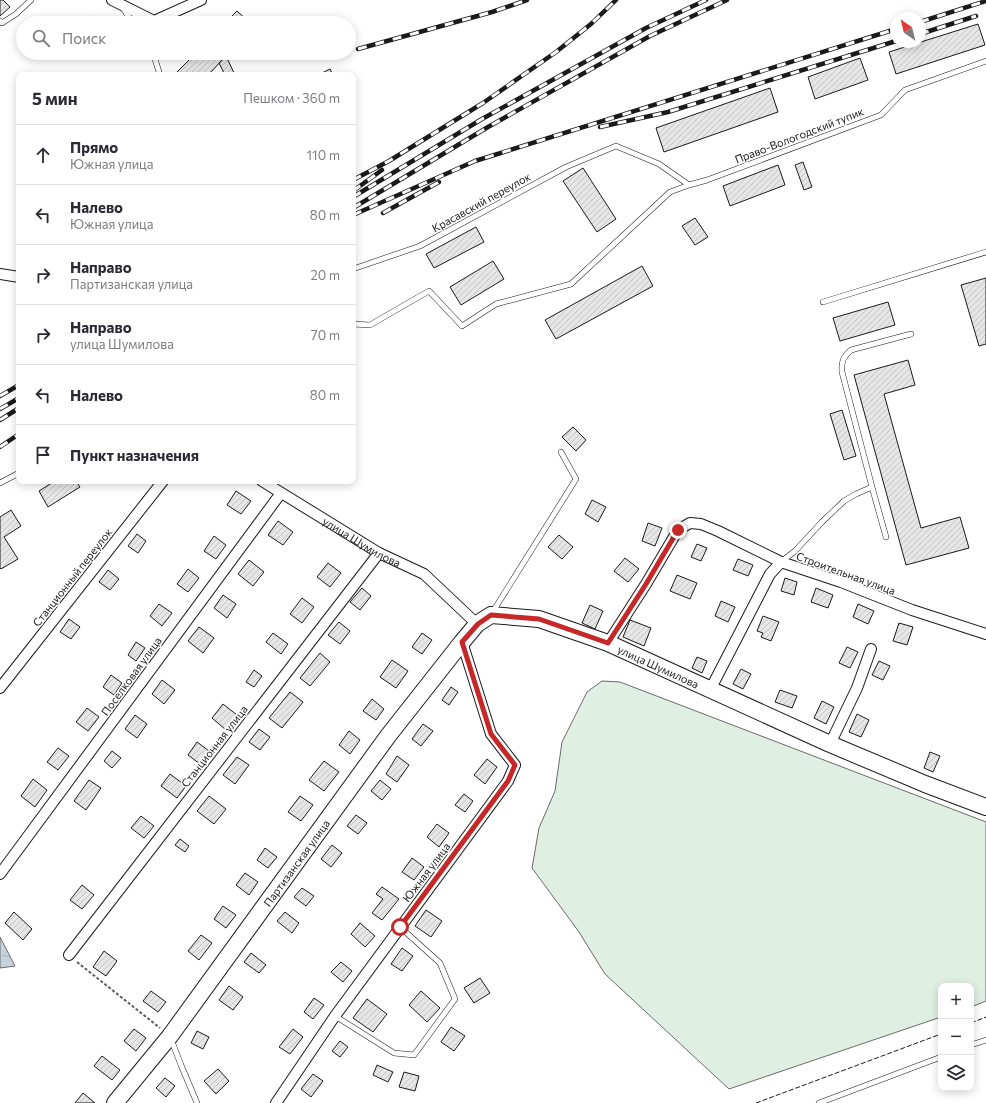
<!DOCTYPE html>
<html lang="ru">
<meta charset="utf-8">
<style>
body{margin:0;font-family:Commissioner,sans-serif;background:#f7f7f7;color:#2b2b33}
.controls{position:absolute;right:12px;bottom:12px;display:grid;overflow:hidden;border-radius:8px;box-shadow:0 2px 10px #0003}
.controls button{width:36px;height:36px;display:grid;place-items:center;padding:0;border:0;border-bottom:1px solid #e1e1e2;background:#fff;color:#2b2b33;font:20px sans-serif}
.compass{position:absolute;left:890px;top:12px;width:36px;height:36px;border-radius:50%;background:#fff;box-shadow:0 2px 10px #0003;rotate:325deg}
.stop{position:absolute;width:12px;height:12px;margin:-9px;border:3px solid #c62828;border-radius:50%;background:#fff}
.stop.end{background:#c62828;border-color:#fff;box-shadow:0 1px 4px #0008}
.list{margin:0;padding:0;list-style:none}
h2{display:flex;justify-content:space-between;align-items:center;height:52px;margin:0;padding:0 16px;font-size:17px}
h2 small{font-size:13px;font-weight:400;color:#7c7c81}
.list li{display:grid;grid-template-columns:26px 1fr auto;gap:12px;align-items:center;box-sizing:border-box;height:60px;padding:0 16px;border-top:1px solid #e1e1e2}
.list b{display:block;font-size:15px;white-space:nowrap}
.list p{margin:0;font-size:13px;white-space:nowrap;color:#7c7c81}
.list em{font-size:13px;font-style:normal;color:#7c7c81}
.icon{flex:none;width:22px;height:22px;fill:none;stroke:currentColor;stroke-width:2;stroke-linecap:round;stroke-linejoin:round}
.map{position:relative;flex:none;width:986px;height:1103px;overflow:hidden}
.search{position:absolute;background:#fff;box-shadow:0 2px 10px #0003;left:16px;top:16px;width:340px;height:44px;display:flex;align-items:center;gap:10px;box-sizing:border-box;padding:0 14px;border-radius:22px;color:#7c7c81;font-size:15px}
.panel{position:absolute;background:#fff;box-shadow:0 2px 10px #0003;left:16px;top:72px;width:340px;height:412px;border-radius:8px}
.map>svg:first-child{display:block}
</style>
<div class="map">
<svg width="986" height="1103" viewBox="0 0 986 1103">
<defs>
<pattern id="water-ripples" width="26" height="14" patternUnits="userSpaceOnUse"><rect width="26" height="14" fill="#c6d2dc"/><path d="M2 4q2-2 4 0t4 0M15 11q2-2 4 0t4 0" fill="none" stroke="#aab4bc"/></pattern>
<pattern id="building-hatch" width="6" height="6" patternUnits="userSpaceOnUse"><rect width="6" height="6" fill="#e6e6e6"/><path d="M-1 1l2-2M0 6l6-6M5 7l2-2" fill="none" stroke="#c5c5c5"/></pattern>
</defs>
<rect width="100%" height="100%" fill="#fff"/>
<path fill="#e0efe3" stroke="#6a6a6a" d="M602 681 620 682 986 822V1001L971 1007V986H941V1017L729 1089 605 974 579 932 532 868 539 828 555 791 562 742 587 692Z"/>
<path fill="url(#water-ripples)" stroke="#6a6a6a" d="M0 937 15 966 0 968Z"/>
<path fill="url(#building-hatch)" stroke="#1a1a1a" d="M0 0H3L10 7 0 16Z
M237 11 250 23H225Z
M94 16 99 23H85Z
M978 24 985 45 896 74 889 52Z
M196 53H229L208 75H175V74Z
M226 56 235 75H225L219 63Z
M860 58 868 80 815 99 808 77Z
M330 69 333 75H318Z
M770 88 778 112 664 152 656 128Z
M803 162 812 187 804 190 795 165Z
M778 165 785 185 730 206 723 186Z
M583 168 616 219 597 232 563 181Z
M695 218 708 237 695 245 682 226Z
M476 227 484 242 434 268 426 254Z
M493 261 504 279 461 305 450 287Z
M642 266 653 286 556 339 545 320Z
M986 278V344L979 346 961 285Z
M888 302 895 325 840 341 833 318Z
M908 360 915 385 884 394 921 528 960 517 969 548 906 565 854 375Z
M842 410 856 456 844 460 830 414Z
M573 427 586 440 576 451 562 437Z
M55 481H76L80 487 48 507 39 491Z
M236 491 251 501 241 514 227 505Z
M592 500 606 507 598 522 585 514Z
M11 510 21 526 4 537 18 559 1 569 0 568V517Z
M278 521 293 532 283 545 268 535Z
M648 523 662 528 655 546 642 541Z
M137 534 146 541 138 553 128 546Z
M559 535 573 547 562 559 548 547Z
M214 536 226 545 216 559 204 551Z
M697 544 707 548 701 561 691 557Z
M625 558 639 569 628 582 614 571Z
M738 559 753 565 748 576 733 570Z
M249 560 264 572 253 586 238 574Z
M328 563 341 573 330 587 317 577Z
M188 569 199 578 188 592 177 584Z
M108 570 119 579 110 590 99 582Z
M677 575 697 583 690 599 670 591Z
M785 578 797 582 794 595 781 591Z
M362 588 371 596 360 610 350 602Z
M816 588 833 595 828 608 811 602Z
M223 595 236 604 227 618 214 608Z
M302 598 314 607 302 623 290 614Z
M721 601 735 607 728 622 715 616Z
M159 604 172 613 162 626 150 616Z
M858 604 874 611 868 624 853 617Z
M590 605 603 611 595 629 582 623Z
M763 616 779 622 771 641 761 637 763 633 757 631Z
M69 619 80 627 71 639 60 632Z
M630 620 651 628 644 646 623 637Z
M339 622 350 631 340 644 328 635Z
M899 623 913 627 907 645 893 641Z
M199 627 214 638 203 653 188 641Z
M273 633 288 644 281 654 266 642Z
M422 633 432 640 422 654 412 647Z
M136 642 145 648 136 661 128 655Z
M847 647 858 652 850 668 839 663Z
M320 653 330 662 310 686 300 678Z
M697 657 707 661 702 673 692 668Z
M392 660 408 671 396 688 380 677Z
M879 661 890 666 883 680 872 675Z
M741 669 751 674 743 689 733 684Z
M254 670 262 676 254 687 246 682Z
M111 675 122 683 114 695 103 687Z
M162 680 175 690 164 704 152 694Z
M451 687 458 692 449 705 442 700Z
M780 690 797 696 792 708 775 702Z
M290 692 303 702 282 728 269 718Z
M372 699 384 709 376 720 363 711Z
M822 701 834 707 826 724 814 718Z
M223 704 237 715 226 730 212 718Z
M87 708 99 717 88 731 76 722Z
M857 714 869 720 861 737 849 732Z
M135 715 147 724 137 738 125 729Z
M423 724 433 731 421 746 412 739Z
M259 729 270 737 260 750 249 742Z
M349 731 360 740 350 754 339 745Z
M197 742 209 751 200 764 188 755Z
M58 748 69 756 58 770 47 762Z
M112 751 121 758 112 768 104 761Z
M930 752 940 756 933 772 924 768Z
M397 756 409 765 397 782 386 774Z
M237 757 249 765 235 784 223 775Z
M487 759 497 767 485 784 474 775Z
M324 761 339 772 324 791 309 780Z
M170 774 186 786 177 798 161 786Z
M33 779 47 790 35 807 21 796Z
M89 780 101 788 86 810 74 801Z
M380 780 391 789 382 800 371 791Z
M464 794 473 801 465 812 455 805Z
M209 796 226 809 214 824 197 811Z
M300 796 313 805 301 821 288 812Z
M356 815 367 823 358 834 347 826Z
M141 816 154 826 144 838 131 828Z
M437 824 449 833 439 847 427 837Z
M180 839 189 846 185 852 175 845Z
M332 845 342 853 331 867 321 859Z
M265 848 277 857 268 868 257 860Z
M412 858 424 867 414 880 402 872Z
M245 873 258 882 249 895 236 885Z
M82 885 94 895 82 909 70 900Z
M382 887 399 899 382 920 372 913 383 899 376 894Z
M302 888 314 896 306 906 294 897Z
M223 906 236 915 226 928 214 919Z
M426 910 442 921 431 937 415 926Z
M14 912 32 929 23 940 5 923Z
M285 912 299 923 292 933 277 921Z
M360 923 375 936 365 947 351 934Z
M201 935 212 943 199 960 188 951Z
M402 948 413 956 402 971 391 964Z
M104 951 117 961 106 976 93 967Z
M251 953 266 965 259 973 244 962Z
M341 962 352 971 343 982 331 972Z
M480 978 490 993 474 1003 464 988Z
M229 986 243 997 233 1010 219 1000Z
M151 991 166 1002 158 1012 143 1001Z
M421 991 440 1008 427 1022 409 1005Z
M314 998 324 1005 313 1019 304 1012Z
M367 999 387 1014 373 1032 353 1018Z
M451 1027 465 1036 454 1051 441 1042Z
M134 1029 146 1038 136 1051 124 1041Z
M293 1029 303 1037 290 1054 279 1047Z
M197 1031 209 1037 203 1049 191 1043Z
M340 1041 348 1047 340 1057 332 1051Z
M102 1056 120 1070 112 1080 94 1066Z
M377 1065 393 1072 388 1082 373 1075Z
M218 1069 229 1081 216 1094 204 1081Z
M404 1072 419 1076 415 1091 399 1087Z
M313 1074 323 1081 311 1097 301 1089Z
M165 1078 175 1086 166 1097 156 1088Z
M83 1093 95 1103H75Z"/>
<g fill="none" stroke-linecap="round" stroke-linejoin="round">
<g stroke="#1a1a1a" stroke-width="6">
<path id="service" d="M123 8 133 23
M0 21 2 23 16 14 31 0
M153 53 160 75
M353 269 420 246 566 167 616 146 659 164 689 185 707 180 881 115 905 90 986 61
M823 302 986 252
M353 324 370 325 429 291 462 326 496 304 571 284 670 192 689 185
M0 483 19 473
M872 487 886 537
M782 561 795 551 822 522 844 501 856 494 872 487 842 372C841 361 844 356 851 350L911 334
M492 613 576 479 561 452
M335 1016 394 1053 414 1055 455 999 440 963 400 927
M171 1039 181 1065 197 1103
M971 1045 986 1040
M819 1103 941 1057"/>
</g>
<g stroke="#1a1a1a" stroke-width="12">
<g id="minor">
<path d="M112 0 154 21 201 0"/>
<path d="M0 274 19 277"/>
<path id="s1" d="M262 481 379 553 424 574 477 624"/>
<path d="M608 643 646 584 678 530 690 523 701 524 718 531 781 562 841 582 912 610 986 634"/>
<path d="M0 688 163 481"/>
<path d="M710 690 770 574 781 562"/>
<path d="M830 744 843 717 857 688 871 649"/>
<path d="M0 874 281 493"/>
<path d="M69 955 379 553"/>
<path d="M276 1103 335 1016 508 781 515 765 491 734 462 642"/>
</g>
</g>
<g stroke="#1a1a1a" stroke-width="18">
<g id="primary">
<path id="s2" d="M115 1103 170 1036 388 736 462 642 477 624 491 615 539 619 608 643 830 744 925 784 986 807"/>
</g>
</g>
<path stroke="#5f5f5f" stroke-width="2" stroke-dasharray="3 2" stroke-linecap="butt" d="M77 962 160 1028"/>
<use href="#service" stroke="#fff" stroke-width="5"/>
<use href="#minor" stroke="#fff" stroke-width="10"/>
<use href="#primary" stroke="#fff" stroke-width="16"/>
<g stroke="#1a1a1a" stroke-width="4.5">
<path id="rail" d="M920 22 986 1
M920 34 976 16
M358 49 492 12 527 0
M600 127 668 112 896 41
M353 180 389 161 483 103 556 52 591 24 616 0
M353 191 382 170
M353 197 482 119 646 28 706 0
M353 208 488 127 650 36 727 0
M383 213 439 182
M353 215 475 161 896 29
M0 396 19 385
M0 409 19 398
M0 420 19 408
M0 447 19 434"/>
</g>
<use href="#rail" stroke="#fff" stroke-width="3" stroke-dasharray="9" stroke-linecap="butt"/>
<path stroke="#1a1a1a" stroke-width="1" stroke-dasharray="5 2" stroke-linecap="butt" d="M971 1023 986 1017
M756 1103 941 1034"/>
</g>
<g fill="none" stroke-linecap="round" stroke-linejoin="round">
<path stroke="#c62828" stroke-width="5" d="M400 927 508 781 515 765 491 734 462 642 478 624 491 615 539 619 608 643 646 584 678 530"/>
</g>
<g text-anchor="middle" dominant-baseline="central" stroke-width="3" stroke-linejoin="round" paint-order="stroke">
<g font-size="11" fill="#1a1a1a" stroke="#fff">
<text transform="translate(799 135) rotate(-21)">Право-Вологодский тупик</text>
<text transform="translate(481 202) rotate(-29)">Красавский переулок</text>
<text stroke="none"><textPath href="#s1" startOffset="117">улица Шумилова</textPath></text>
<text transform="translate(846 573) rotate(20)">Строительная улица</text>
<text transform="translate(72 577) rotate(-52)">Станционный переулок</text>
<text stroke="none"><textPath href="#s2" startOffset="794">улица Шумилова</textPath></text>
<text transform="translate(131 676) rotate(-54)">Поселковая улица</text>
<text transform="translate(214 746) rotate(-52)">Станционная улица</text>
<text stroke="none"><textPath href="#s2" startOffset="301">Партизанская улица</textPath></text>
<text transform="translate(426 872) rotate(-53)">Южная улица</text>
</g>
</g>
</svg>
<div class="controls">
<button>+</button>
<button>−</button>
<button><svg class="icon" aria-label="layers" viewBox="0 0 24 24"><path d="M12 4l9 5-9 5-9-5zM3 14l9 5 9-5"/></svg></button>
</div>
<svg class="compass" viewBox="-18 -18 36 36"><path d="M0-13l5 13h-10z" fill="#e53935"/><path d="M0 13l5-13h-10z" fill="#7c7c81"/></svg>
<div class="stop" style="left:400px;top:927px"></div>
<div class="stop end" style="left:678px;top:530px"></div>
<div class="search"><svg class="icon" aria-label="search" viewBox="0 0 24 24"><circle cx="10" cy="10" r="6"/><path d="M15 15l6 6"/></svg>Поиск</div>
<section class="panel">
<h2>5 мин<small>Пешком · 360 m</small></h2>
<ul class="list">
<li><svg class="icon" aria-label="ahead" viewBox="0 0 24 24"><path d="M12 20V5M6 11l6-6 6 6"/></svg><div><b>Прямо</b><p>Южная улица</p></div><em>110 m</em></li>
<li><svg class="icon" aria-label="left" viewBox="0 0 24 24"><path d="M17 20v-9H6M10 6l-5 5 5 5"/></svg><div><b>Налево</b><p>Южная улица</p></div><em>80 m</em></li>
<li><svg class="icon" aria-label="right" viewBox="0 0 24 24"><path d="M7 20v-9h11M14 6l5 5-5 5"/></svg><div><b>Направо</b><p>Партизанская улица</p></div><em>20 m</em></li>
<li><svg class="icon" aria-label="right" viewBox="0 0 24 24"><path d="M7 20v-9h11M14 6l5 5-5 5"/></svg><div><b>Направо</b><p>улица Шумилова</p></div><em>70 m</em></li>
<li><svg class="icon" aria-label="left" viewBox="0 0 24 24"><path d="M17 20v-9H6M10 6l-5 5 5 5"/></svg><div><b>Налево</b></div><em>80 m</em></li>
<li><svg class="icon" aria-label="arrive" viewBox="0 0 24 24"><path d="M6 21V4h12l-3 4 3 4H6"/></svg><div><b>Пункт назначения</b></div></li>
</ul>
</section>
</div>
